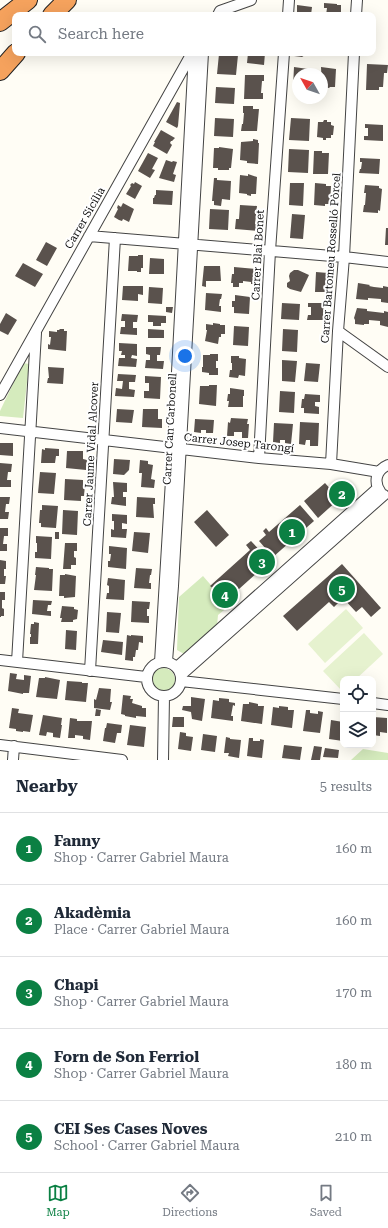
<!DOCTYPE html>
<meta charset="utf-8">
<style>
body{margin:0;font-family:"Roboto Serif",serif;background:#f6f6f7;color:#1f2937}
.controls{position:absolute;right:12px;bottom:12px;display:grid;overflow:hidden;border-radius:8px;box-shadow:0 4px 16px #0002}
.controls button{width:36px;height:36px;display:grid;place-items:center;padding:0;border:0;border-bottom:1px solid #e0e1e3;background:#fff;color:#1f2937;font:20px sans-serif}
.compass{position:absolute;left:292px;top:68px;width:36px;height:36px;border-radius:50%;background:#fff;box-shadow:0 4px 16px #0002;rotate:310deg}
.you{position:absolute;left:185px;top:356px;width:14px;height:14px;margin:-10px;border:3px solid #fff;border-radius:50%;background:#1a73e8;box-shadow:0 0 0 6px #1a73e833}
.badge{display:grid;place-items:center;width:26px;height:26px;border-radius:50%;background:#0b8043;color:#fff;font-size:13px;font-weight:700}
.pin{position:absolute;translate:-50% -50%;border:2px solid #fff;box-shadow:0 1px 4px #0006}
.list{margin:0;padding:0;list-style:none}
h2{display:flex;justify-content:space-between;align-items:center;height:52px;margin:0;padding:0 16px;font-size:17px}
h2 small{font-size:13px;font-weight:400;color:#747a83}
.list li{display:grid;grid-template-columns:26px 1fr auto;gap:12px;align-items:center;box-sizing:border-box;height:72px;padding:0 16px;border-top:1px solid #e0e1e3}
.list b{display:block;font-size:15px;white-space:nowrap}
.list p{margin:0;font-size:13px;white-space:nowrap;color:#747a83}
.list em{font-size:13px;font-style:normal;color:#747a83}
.icon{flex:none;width:22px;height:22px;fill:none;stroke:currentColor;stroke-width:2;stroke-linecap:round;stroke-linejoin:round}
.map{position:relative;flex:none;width:388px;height:760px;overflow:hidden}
.search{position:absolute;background:#fff;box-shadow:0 4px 16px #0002;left:12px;right:12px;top:12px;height:44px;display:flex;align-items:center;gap:10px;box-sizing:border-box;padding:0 14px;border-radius:8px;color:#747a83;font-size:15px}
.sheet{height:412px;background:#fff}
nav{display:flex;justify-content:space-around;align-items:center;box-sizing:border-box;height:56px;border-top:1px solid #e0e1e3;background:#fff;font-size:11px;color:#747a83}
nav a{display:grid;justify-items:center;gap:2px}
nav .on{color:#0b8043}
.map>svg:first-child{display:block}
</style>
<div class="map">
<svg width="388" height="760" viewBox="0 0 388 760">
<rect width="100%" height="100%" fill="#fffdf5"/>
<path fill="#d5ebbd" d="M23 363 29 364 23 418 0 416V411Z
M203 576 229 606 218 615 217 626 186 655 177 650 179 597Z
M151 680a12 12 0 1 1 24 0a12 12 0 1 1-24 0Z
M363 749 388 753V760H351Z"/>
<path fill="#e6f2cf" d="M346 609 363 628 325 663 308 644Z
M364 633 383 654 356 679H343L342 691 323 671Z"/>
<path fill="#5a524d" d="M324 3 337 4V5H341V15H326L327 8H324Z
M297 5 312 7 311 15H297Z
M249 12 268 13V15H249Z
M248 53H265L264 65 247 63Z
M294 53H309V55H305L302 57 294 56Z
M322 53H337V55H332L330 56 321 55Z
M219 54 238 55 236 75 217 74Z
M367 64 388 65 387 73H384L383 87H379V90H366Z
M294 67 308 69V74H298V87H293Z
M321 67 336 69 335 87H330L329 88 322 87Z
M245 75H264V81H262L261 93H263V99H244Z
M216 87 235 88 234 104 215 103Z
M177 102 180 103 178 126 177 128 166 122Z
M243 106H253V109H259L257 131H241L242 124H243L244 113H243Z
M215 118 234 119 233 137 214 136Z
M291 118 310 119 309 141 289 140Z
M324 120H327V122H331V125L334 126 333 135H331V138H326V140H323V138L317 137 318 122H323Z
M365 124 383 125V141L364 140V136H368V128H365Z
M161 130 175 138 172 141H171L170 143 172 145 167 154 153 146 155 142H154Z
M253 139 258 140V143H259L258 164 247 163V161L240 160 241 142 253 141Z
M219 147 233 149 231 168H229V170H218V168H213L214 148H219Z
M289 149 309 150 308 173 288 172Z
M314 151H322V153H329L328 174H313Z
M148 153 158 158 152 169 155 170 150 178 138 171Z
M360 158 380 159 379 174 359 173 360 169H361L362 162H360Z
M166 160 172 162 173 161 177 162 173 174 176 175 174 182 159 178Z
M248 174 257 177 256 194H251V196L247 195V194L239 193 240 175 248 176Z
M214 178H217V180L231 181 230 200 222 199 221 206 214 205V201H212Z
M135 182 142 186 135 199 126 194 131 186 130 185 132 183 134 184Z
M290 183H304L303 206 289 205Z
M315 183 326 184V186H331L330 204H325V206L314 205Z
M365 185 379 186V188L382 189 380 211 378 210V213L363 212 364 205H365L366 193H364Z
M156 190 173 191 172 205 153 204V198H154L155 195H156Z
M123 203 134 209 129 222 123 219 122 221 119 220 114 217 118 209 117 208 118 205 121 207Z
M240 205 257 206 255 224 258 225V231L235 229 236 219H239Z
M210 209 229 210 228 230 209 229Z
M292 214 305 215 303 239 290 238Z
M386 228H388V245H385Z
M46 242 57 248 47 266 36 260Z
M138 255H143V268H141V272H137V271H128L129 256H138Z
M150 258 164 259V274H149Z
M23 263 43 274 35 287 15 276Z
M204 266H220L221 281H206V287L202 286Z
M234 267 256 269V276H258V284H251V282L243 281V283H239V287H233V283H231L232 274H234Z
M294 270H298L309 275 301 292 290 289 287 287V283L290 281 289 276 290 273Z
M316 272 328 273 327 292H315Z
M358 283 370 285 369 286 374 287 383 288V286L388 287V303L381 302V299L368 298V300L356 299Z
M254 285 261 286V290H254Z
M123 286H143V295L138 294V301L122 300Z
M149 287 163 288 162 304 148 303Z
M206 293 222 294 221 299H220L219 306H221V312L205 310Z
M235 295 250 297 249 314 234 313V307H232V301H235Z
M282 303 300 304 299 320 281 319Z
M308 303H324V320H307L308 315H311V307H308Z
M166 307H173L172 313 166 312Z
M357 308 367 309V311L384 313V311L388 312V327L380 325V321L369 320V324H364V325L355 324V320L354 318Z
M6 313 17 320 8 335 0 331V324Z
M122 314 138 315 137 322H133V328H137V335L120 334 121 327H125V321H121Z
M148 315 166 316V323H161V326H153V322H148Z
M213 323 220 324V325H225V334H221V337H219L218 344 205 341 207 330H206V324L213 325Z
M234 326 249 327 248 346 233 345Z
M60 329H64V331H67L66 351 48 349V344L50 345 51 337H49V331L57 332V330H59Z
M148 329 164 330V338H148Z
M283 329 298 330 297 352 282 351Z
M119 343 137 344V356L132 355 131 358 137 359 136 367 118 366 119 358H125V355H121L122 351H119Z
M146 347H161L160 355H157V361H164L163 369 145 368 146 360H150V355L146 354Z
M210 354H218V361H216V368H218V375H209V373L202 372V367H203V355H210Z
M231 356H239V358L246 359 245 376 239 375 238 378 229 377 230 370H232V363H231Z
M282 360 297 361 295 382 282 381Z
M306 363 320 364 318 382 304 381Z
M48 367 64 368 63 384 47 383 48 378H49Z
M118 374 136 375 135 382H129V389L135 390 134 397 115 396 116 388 122 389 123 381H117Z
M145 376 161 377 160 399 144 398V391H149V383H145Z
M209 385H217L216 406 199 404 200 386H209Z
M230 388 244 390V396H243V407H228L229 401H227L228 394H230Z
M280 391 295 392 294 413 279 412Z
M305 394 320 395V402H315V406L319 407V414L304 413V408H301L302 399H304Z
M117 409 134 410 132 423 116 422Z
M143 409H158V419H162V428L142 427Z
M231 418 248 419 247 424H249L248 438H242V432H234V436H227L228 422 230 423Z
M195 419 214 420 213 433H206V430H201V433L194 432Z
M300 422 319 423 318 446H310V440H306L305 445 299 444Z
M274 423 293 424 291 444 285 443V440H280V443L273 442Z
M0 443H13V456L0 455Z
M45 448 59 449V456H56L55 463H41L42 449 45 450Z
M67 451H83V459L87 460 86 470 66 468Z
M114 459 130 460 129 470 124 475 113 474Z
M140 460 148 461V464L153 465 151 479 155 480 154 488 141 487 142 473H139Z
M0 463 12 464 11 472H8L7 480H11V487H0Z
M40 472 56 473 54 494 38 493Z
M65 479 83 480V485H85L84 496H81V501L64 500Z
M113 482 127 483V492H123V497H126V506L111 504 112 497H114Z
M325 483 333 492 343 484 352 495 342 504 338 500 318 518 304 501Z
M0 497H10L9 504H6L5 512H9L8 519H0Z
M137 497 155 498V504H153L154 518 136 517Z
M42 505 58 506 56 528 41 527V523H39L40 510H42Z
M300 505 314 521 273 557 259 541 266 535 263 531 266 528 269 532Z
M63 510 78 511 77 535 62 534Z
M207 510 229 535 216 547 194 522Z
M112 514 127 515V524L122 523V529H127L126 538 111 537V529L114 530V521H112Z
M0 528H8V536H4L3 544H7V551H0Z
M55 532H59V539H55Z
M134 532 150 533 148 553 132 551Z
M36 536 52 537 51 559 35 558V552H37V543H36Z
M251 541 270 561 229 598 218 586 214 589 210 586 250 550 246 545Z
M65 543H77V551H74V557L76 558V565H71V569H63Z
M109 546 127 548 126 569 108 567V561H110L111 554H109Z
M0 560 6 561V569H4V576H6L5 584H0Z
M342 564 381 608 371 617 362 607 356 612 343 598 334 607 329 602 297 631 283 616Z
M36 567 49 568V569H53L52 591 34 590 36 575H35Z
M136 568 152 569 151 575H150L149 583H151V589L134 588Z
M65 574 76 576 75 597 64 598V596H59L60 575H65Z
M108 578 125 580 124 600 106 599 107 593H109V586L107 585Z
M0 592H5V600H2V608L4 609V616H1V617H0Z
M33 600 52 601 51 605H48L47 611H51V616L32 614Z
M132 601 150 602 149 609H147V616H149V623L131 622Z
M62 606 74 607V609L78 610 77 619 73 620V622H61L62 618H60Z
M107 612 121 613 119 633 106 632Z
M34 622 39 623 38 644H30V637H31V634H30L31 624H34Z
M66 630 77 631 76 650 65 649Z
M127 635 131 636V635L143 636V643L139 642 138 650H136L135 657H133V661L125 660Z
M103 640 123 642 122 655 101 652Z
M10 673 17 674 16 679 24 680V675L31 676 29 693H23V694L8 691Z
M45 677 60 680 57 699 36 697 39 678H45Z
M67 681 82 682V683H88L86 702 65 700Z
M99 688 111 689 110 702H112L110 710 94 708V699L96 700Z
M123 695 131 696 130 699H133L132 703 142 706V708H146V717L136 716V718L125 716V715L121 714Z
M191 697 205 699 202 721 192 719 191 712 182 710 183 706H191Z
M219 698 229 699V702L235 703V706L233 705 231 716H233V721L211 718 213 700 219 701Z
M249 702 258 704V706H264L262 724 241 721 243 704H249Z
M279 706 288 707V710H294L292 728 271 725 273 707 279 708Z
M12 708 19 709 18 713 33 715 30 732 23 731V732L16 731V729L9 728Z
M96 709 101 710 100 716H95Z
M306 710H310V713L318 714V711L323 712 320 733 303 731Z
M43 715 62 718 61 725H62L60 738 53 737V733L47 732 46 736 39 735Z
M173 717H184V727H172Z
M373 717 387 718V733L380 732V736L373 735Z
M70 718 77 719V721H92L90 740 83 739V736L75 735V738H68Z
M331 720 343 722V741L329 739Z
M107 723 122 725 121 733H117L115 743 103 741 105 728H106Z
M130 725 146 727 144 747 127 745Z
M180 732 186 733V736L193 737 191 751 178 749Z
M203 734 217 736 215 752 201 750Z
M226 737 230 738V739L241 740 239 758 228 756 229 753H224Z
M249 738H253V741H260V739L264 740 262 758 247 756Z
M284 745 302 747 300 760 282 758Z
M314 746 322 747 320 760H311Z
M325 748 339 750 338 758 323 757Z"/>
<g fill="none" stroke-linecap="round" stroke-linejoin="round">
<g stroke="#444" stroke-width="12">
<path id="street" d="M218 15 220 11 251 0
M288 15 289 0
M356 15 357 0
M89 236 344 257 388 262
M338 331 388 367
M0 395 192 53
M0 428 259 458 331 464 379 472
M259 458 270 251 284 53
M331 464 338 331 344 257 354 53
M381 493C373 482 376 470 388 465
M0 660 146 677
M167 661 173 586 203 53
M147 679a17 17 0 1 1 34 0a17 17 0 1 1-34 0Z
M17 662 36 333
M160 662 173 447 194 53
M177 667 378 488
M90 671 115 238
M181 675 384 495
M181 681 343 699
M373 703 388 705
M0 745 122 760
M13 760 14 746
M163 760 164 696"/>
</g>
<g stroke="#222" stroke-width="20">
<path id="highway" d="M52 15 67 0
M0 22 28 0
M0 71 16 53"/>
</g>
<use href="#street" stroke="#fff" stroke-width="10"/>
<use href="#highway" stroke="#f5a25d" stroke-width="18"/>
</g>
<g text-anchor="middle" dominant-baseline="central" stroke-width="4" stroke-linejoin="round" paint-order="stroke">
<g font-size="11" fill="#111" stroke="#fff">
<text transform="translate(85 218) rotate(-60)">Carrer Sicília</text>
<text transform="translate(258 255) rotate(-87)">Carrer Blai Bonet</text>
<text transform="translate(331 258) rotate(-86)">Carrer Bartomeu Rosselló Pòrcel</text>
<text transform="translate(170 429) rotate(-87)">Carrer Can Carbonell</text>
<text transform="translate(239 443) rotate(6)">Carrer Josep Tarongí</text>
<text transform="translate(91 454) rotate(-87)">Carrer Jaume Vidal Alcover</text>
</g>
</g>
</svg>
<div class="controls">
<button><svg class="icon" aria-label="locate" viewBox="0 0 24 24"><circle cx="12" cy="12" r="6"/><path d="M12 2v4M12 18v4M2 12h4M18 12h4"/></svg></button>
<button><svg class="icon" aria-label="layers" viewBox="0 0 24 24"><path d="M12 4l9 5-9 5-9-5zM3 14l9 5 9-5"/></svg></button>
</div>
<svg class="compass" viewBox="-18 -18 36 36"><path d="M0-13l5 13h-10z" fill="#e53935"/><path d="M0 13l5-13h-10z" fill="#747a83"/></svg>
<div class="you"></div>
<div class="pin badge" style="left:292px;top:532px">1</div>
<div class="pin badge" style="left:342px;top:494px">2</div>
<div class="pin badge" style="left:262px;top:562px">3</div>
<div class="pin badge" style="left:225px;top:595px">4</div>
<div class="pin badge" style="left:342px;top:589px">5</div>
<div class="search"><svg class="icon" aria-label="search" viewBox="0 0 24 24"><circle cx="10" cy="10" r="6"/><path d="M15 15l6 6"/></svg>Search here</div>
</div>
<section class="sheet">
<h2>Nearby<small>5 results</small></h2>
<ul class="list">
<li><span class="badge">1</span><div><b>Fanny</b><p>Shop · Carrer Gabriel Maura</p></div><em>160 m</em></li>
<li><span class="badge">2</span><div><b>Akadèmia</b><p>Place · Carrer Gabriel Maura</p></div><em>160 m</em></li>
<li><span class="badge">3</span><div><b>Chapi</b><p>Shop · Carrer Gabriel Maura</p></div><em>170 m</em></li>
<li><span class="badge">4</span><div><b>Forn de Son Ferriol</b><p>Shop · Carrer Gabriel Maura</p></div><em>180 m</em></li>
<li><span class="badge">5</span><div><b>CEI Ses Cases Noves</b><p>School · Carrer Gabriel Maura</p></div><em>210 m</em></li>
</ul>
</section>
<nav>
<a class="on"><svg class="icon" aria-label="map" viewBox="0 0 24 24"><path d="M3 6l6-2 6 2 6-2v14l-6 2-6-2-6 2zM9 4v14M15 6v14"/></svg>Map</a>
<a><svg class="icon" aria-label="directions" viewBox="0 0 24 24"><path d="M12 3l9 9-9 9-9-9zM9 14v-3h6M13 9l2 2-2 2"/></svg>Directions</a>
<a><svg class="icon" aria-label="saved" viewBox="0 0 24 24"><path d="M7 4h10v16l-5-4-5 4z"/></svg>Saved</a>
</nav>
